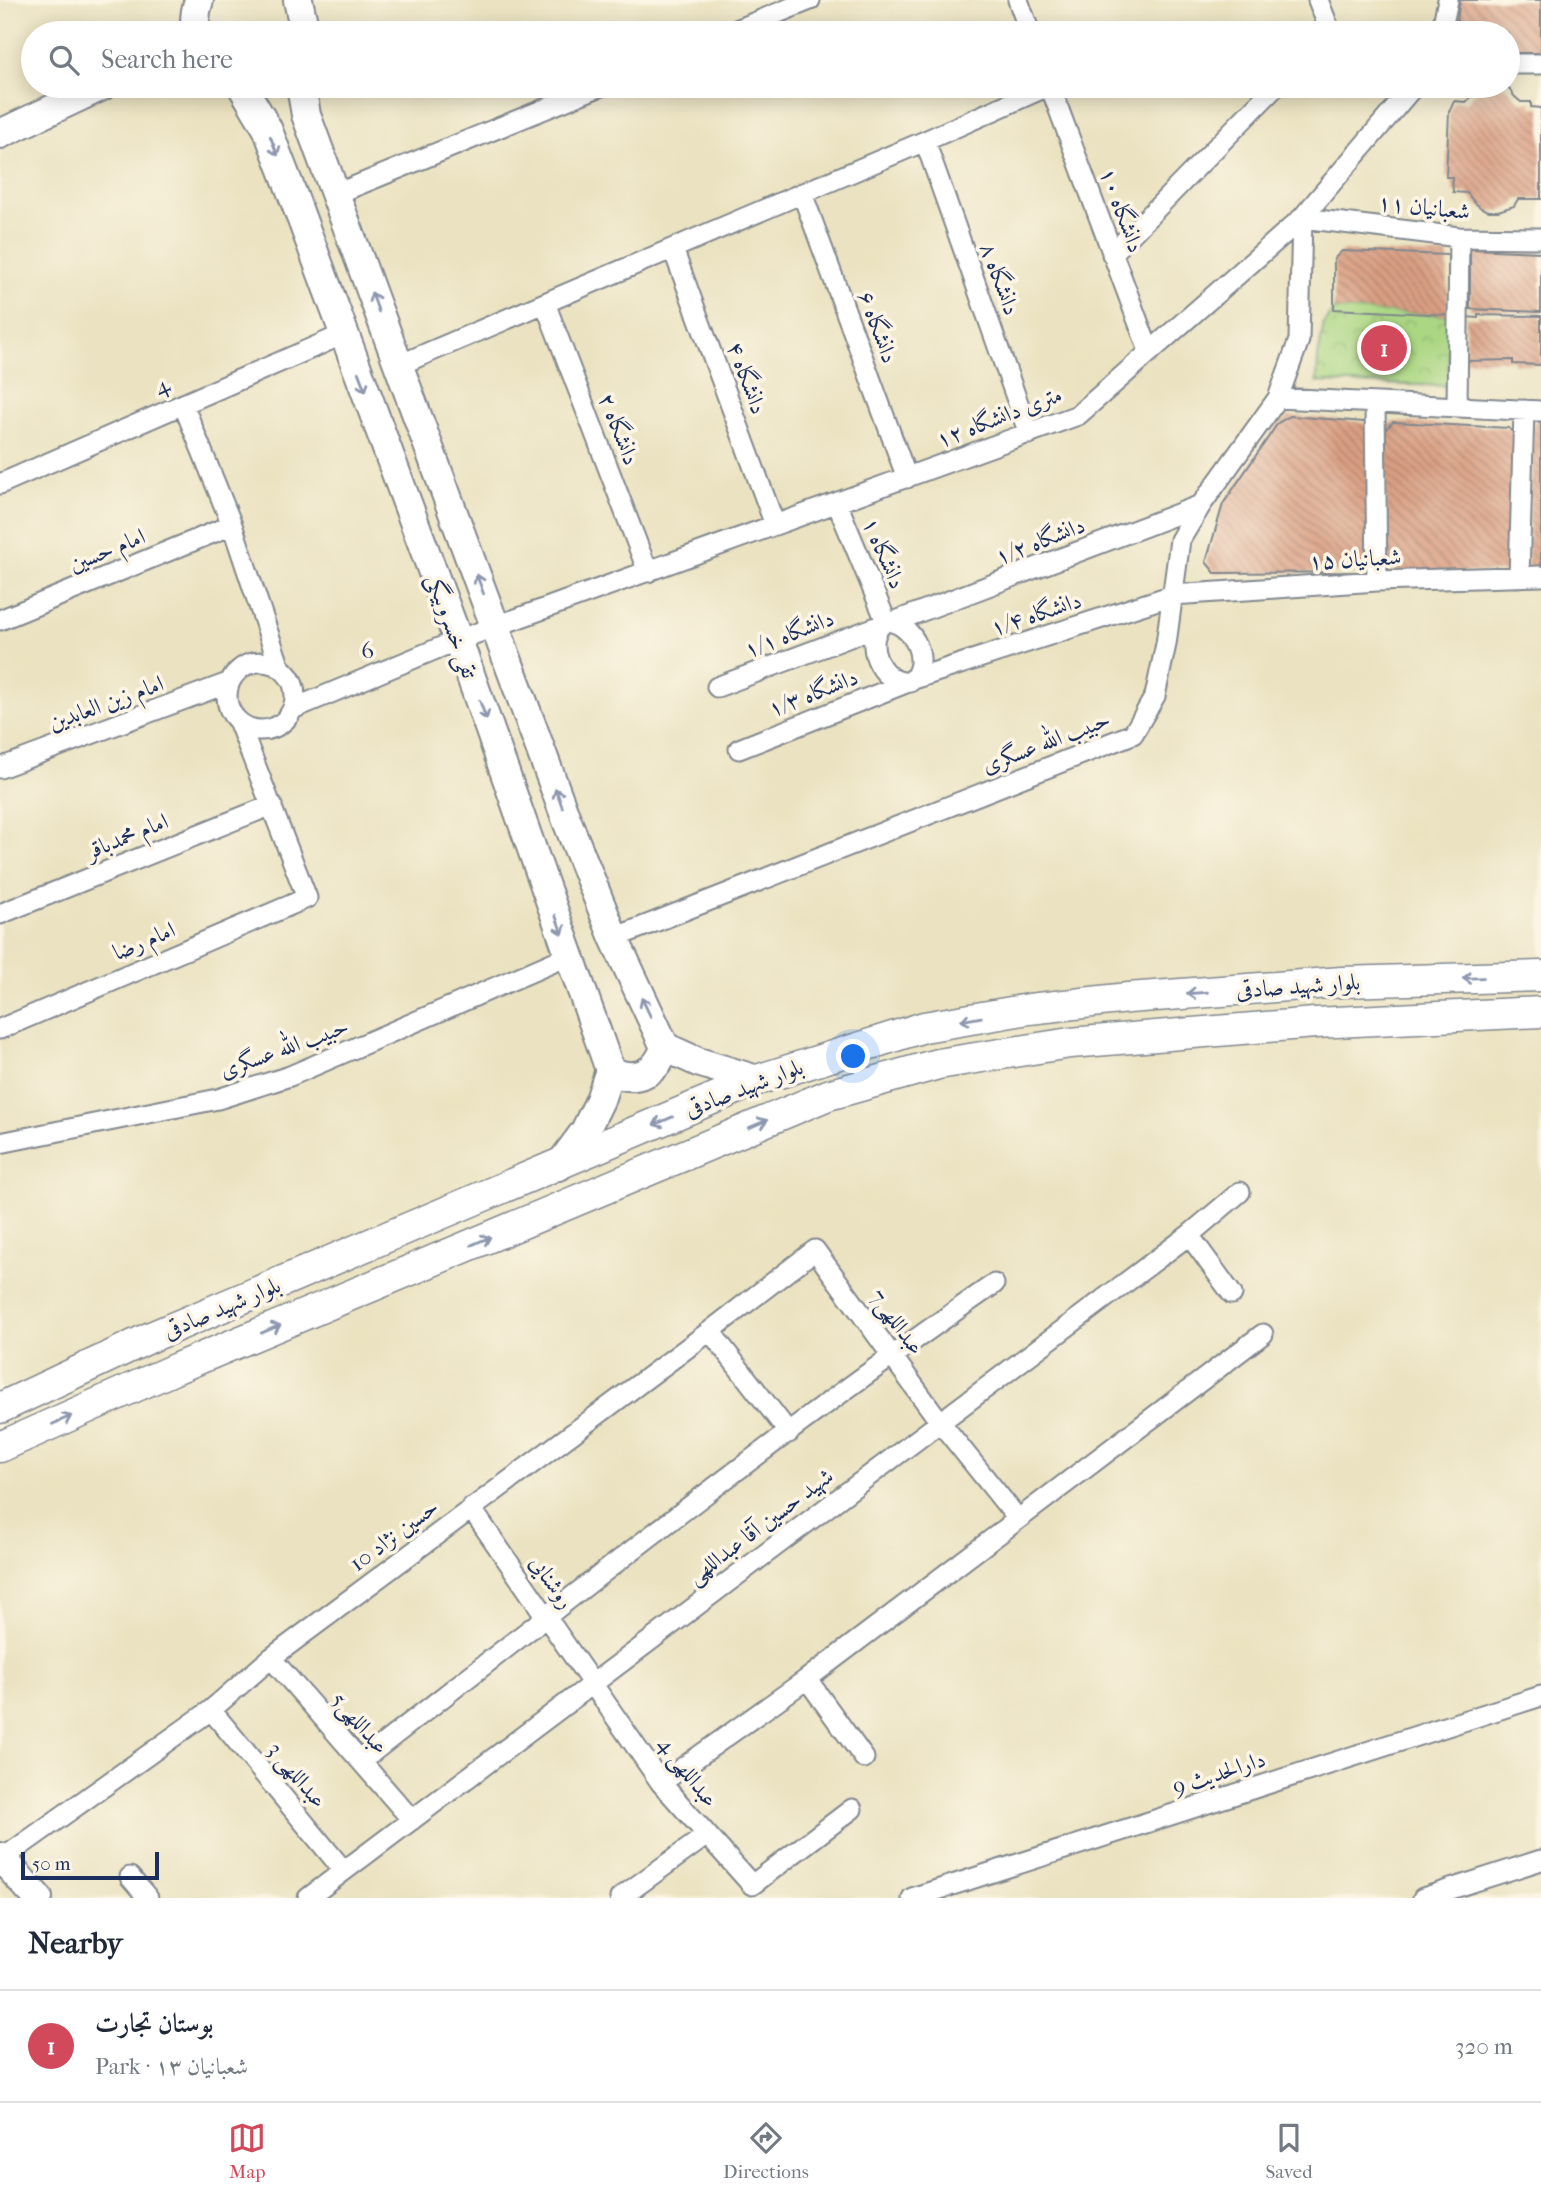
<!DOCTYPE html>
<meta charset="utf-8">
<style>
body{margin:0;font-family:"IM FELL French Canon",Amiri,serif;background:#f6f6f7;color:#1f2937}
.scale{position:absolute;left:21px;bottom:18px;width:138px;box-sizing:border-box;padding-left:7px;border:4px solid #1b2f5e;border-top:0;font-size:19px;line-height:24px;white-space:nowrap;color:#1b2f5e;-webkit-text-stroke:5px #fcf5e5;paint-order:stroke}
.you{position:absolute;left:854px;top:1057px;width:24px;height:24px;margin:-18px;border:5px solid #fff;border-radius:50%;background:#1a73e8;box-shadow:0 0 0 10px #1a73e833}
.badge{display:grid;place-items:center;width:46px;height:46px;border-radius:50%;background:#d1495b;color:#fff;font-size:23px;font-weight:700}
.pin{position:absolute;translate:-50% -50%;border:4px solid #fff;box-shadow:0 2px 7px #0006}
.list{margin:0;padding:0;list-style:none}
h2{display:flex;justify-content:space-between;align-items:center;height:91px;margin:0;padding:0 28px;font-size:30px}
h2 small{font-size:23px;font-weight:400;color:#747a83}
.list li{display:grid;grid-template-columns:46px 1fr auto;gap:21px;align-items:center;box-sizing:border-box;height:112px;padding:0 28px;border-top:2px solid #e0e1e3}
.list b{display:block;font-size:26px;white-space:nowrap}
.list p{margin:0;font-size:23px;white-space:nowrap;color:#747a83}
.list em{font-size:23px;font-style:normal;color:#747a83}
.icon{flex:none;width:38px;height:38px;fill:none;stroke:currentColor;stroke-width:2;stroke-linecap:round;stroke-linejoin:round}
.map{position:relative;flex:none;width:1541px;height:1898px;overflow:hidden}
.search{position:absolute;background:#fff;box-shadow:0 4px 18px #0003;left:21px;right:21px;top:21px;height:77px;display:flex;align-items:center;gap:18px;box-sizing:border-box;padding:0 24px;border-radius:38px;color:#747a83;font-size:26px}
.sheet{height:203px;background:#fff}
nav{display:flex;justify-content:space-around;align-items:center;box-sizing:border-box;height:98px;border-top:2px solid #e0e1e3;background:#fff;font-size:19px;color:#747a83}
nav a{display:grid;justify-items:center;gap:4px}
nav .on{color:#d1495b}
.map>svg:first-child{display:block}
</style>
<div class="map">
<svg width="1541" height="1898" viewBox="0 0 1541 1898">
<defs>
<pattern id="park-crowns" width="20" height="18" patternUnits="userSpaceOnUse" patternTransform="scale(1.75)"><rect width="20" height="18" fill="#abd783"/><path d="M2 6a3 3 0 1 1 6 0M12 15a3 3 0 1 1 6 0" fill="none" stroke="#93b974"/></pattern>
<pattern id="building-back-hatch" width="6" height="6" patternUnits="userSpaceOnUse" patternTransform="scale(1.75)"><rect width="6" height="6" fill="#da9f82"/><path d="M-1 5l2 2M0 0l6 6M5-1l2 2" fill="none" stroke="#b0826e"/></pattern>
</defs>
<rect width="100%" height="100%" fill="#fcf5e5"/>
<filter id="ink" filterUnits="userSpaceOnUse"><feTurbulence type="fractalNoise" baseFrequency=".0143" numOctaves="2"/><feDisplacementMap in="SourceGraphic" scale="14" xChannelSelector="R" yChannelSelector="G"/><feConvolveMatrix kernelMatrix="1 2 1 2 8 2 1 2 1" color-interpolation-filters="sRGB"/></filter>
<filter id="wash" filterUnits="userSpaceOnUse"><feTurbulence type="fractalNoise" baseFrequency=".00686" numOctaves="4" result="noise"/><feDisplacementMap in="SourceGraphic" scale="28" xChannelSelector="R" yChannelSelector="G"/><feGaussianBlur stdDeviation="1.57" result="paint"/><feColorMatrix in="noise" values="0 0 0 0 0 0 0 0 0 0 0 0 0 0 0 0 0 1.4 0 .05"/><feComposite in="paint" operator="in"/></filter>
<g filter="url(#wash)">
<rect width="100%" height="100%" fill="#eae2c0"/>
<path fill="url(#park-crowns)" stroke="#638370" stroke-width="2" d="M1334 309 1448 315 1449 386 1317 382 1318 358 1324 323Z"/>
<g id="blocks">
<path fill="url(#building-back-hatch)" d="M1460 0H1541V53H1508V33H1455Z
M1489 86H1504L1509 89 1515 97 1521 102H1531V107L1541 108V199H1518L1514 206 1498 211H1489L1481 208 1474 202 1467 193 1453 192 1452 177H1446L1449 112 1454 101 1466 102 1478 90Z
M1470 249 1541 252V312L1470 309Z
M1342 251 1448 255V315L1334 309V259Z
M1478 315 1541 316V365L1513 364V360L1465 361 1466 317 1478 318Z
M1290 416 1364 422 1368 428 1370 572 1215 573 1206 562 1223 504 1278 423Z
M1534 421 1541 422V568L1527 569Z
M1393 422 1509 428 1515 435 1512 564 1506 572 1392 573 1386 565V429Z"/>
</g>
</g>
<g filter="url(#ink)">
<use href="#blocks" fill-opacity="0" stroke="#82888f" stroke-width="2"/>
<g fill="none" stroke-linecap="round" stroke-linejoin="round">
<g stroke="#82888f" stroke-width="23">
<path id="street" d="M1018 0 1030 33
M1318 0 1330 31 1327 33
M729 33 810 0
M1441 33 1448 0
M1508 64H1541
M1050 86 1149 351
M925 141 1029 434
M802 193 907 478
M336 194 601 86
M1302 218 1459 237 1541 238
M673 249 775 525
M1112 254 1276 86
M545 303 648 572
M399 365 925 141 1048 86
M1278 398 1541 411
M1375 403 1377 581
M183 404 232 525 279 665
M1457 407 1459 237
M0 484 344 334
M837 503 886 621
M1519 577 1524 410
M0 620 232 525
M886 621C913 622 933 663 910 682 880 686 860 638 886 621Z
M896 621 1201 505
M227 696a34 34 0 1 1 68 0a34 34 0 1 1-68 0Z
M914 679 1173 595 1377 581 1541 576
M717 687 879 626
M295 708 458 640 1078 415 1302 218 1414 86
M739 749 906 683
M0 768 228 683
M0 914 272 805
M614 938 1133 734 1155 696 1166 644 1180 540 1201 505 1278 398 1299 340 1302 218
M0 1029 307 898 239 723
M0 1143 218 1099 290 1076 570 955
M1189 1235 1232 1294
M710 1331 789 1433
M471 1508 661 1783 752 1885 852 1809
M271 1658 412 1820
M807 1679 864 1758
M211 1710 344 1871
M361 1761C569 1599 777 1434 994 1284
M661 1783 807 1679 1263 1334
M2 1859 211 1710 271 1658 710 1331 815 1250 940 1422 1018 1519
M130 1877 148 1898
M308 1898 1189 1235 1240 1192
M620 1898 707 1835
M912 1898 1541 1696
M1423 1898 1541 1860"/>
</g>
<g stroke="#82888f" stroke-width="32">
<path id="secondary" d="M298 0 302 18 301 33
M196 33C194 22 195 11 199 0
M242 86 267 128 295 201 458 640 610 1070 600 1100 585 1131 559 1166
M301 86 306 115 567 821 614 938 665 1047 698 1062 757 1080
M0 134 102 86
M610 1070C634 1084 658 1073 665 1047
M0 1857 38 1898"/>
</g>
<g stroke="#82888f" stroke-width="33">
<path id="primary" d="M0 1408 151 1337 757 1080 924 1027 1029 1009 1128 998 1342 982 1541 976
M0 1447 177 1368 828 1095 938 1064 1070 1043 1315 1023 1541 1012"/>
</g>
<use href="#street" stroke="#fff" stroke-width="19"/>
<use href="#secondary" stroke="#fff" stroke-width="28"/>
<use href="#primary" stroke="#fff" stroke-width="30"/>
</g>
<defs><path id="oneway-shaft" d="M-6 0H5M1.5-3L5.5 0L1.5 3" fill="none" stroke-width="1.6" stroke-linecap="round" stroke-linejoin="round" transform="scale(1.75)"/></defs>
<g stroke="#8d97ae">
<use href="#oneway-shaft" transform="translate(274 146) rotate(69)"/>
<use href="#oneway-shaft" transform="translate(375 302) rotate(-110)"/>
<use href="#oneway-shaft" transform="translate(362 382) rotate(69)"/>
<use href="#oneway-shaft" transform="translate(480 584) rotate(-110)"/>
<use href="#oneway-shaft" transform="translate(483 710) rotate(70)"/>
<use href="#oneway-shaft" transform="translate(559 798) rotate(-110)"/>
<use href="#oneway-shaft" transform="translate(559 925) rotate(70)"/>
<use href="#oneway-shaft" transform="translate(1473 978) rotate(178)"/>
<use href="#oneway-shaft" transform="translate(1197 993) rotate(176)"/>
<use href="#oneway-shaft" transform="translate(646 1007) rotate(-115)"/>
<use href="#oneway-shaft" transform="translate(971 1019) rotate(170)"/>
<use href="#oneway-shaft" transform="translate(663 1121) rotate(157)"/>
<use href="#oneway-shaft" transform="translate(758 1124) rotate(-23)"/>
<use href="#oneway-shaft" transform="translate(481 1241) rotate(-23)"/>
<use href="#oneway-shaft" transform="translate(271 1329) rotate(-23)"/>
<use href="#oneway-shaft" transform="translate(62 1420) rotate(-24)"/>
</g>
</g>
<g text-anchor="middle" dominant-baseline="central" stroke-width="7" stroke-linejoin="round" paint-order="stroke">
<g font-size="23" fill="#1b2f5e" stroke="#fcf5e5">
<text transform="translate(1424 207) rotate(6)">شعبانیان ۱۱</text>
<text transform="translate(1122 210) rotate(70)">دانشگاه ۱۰</text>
<text transform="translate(1000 279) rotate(70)">دانشگاه ۸</text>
<text transform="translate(878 327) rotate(70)">دانشگاه ۶</text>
<text transform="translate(747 378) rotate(70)">دانشگاه ۴</text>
<text transform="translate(162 386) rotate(-24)">4</text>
<text transform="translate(999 417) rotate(-21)">۱۲ متری دانشگاه</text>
<text transform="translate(619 429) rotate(69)">دانشگاه ۲</text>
<text transform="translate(1040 541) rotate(-21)">دانشگاه ۱/۲</text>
<text transform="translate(107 550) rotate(-22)">امام حسین</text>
<text transform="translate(884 553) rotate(67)">دانشگاه ۱</text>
<text transform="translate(1355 559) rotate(-3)">شعبانیان ۱۵</text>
<text transform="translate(1036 614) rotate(-18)">دانشگاه ۱/۴</text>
<text transform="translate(452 626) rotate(70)">تقی خسروبیگی</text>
<text transform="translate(789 634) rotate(-21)">دانشگاه ۱/۱</text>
<text transform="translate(367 651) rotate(-22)">6</text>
<text transform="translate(813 693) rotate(-21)">دانشگاه ۱/۳</text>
<text transform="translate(106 703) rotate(-20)">امام زین العابدین</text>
<text transform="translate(1046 742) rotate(-21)">حبیب الله عسگری</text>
<text transform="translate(127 836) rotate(-22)">امام محمدباقر</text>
<text transform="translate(144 941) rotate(-23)">امام رضا</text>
<text transform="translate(1298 986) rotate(-4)">بلوار شهید صادقی</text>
<text transform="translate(284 1048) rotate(-20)">حبیب الله عسگری</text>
<text transform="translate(744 1088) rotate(-21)">بلوار شهید صادقی</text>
<text transform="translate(222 1308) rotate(-23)">بلوار شهید صادقی</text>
<text transform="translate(897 1322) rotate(54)">عبداللهی7</text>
<text transform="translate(760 1526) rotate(-37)">شهید حسین آقا عبداللهی</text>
<text transform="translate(394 1535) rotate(-37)">حسین نژاد 10</text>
<text transform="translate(552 1582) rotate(55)">روشنایی</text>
<text transform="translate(360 1723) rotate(49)">عبداللهی5</text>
<text transform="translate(688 1772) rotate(52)">عبداللهی 4</text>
<text transform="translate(1219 1773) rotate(-18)">دارالحدیث 9</text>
<text transform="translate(297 1775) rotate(50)">عبداللهی 3</text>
</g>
</g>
</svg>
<div class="scale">50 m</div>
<div class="you"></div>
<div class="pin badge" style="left:1384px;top:348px">1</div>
<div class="search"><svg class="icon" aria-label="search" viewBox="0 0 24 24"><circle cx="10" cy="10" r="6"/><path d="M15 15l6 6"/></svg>Search here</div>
</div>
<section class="sheet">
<h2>Nearby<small></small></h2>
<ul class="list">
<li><span class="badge">1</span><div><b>بوستان تجارت</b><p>Park · شعبانیان ۱۳</p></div><em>320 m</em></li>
</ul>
</section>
<nav>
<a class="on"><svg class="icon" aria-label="map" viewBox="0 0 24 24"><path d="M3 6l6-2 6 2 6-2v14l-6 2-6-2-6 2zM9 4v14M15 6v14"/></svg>Map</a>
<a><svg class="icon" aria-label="directions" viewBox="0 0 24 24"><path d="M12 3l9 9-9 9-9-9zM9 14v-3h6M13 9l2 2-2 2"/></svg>Directions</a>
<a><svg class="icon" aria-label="saved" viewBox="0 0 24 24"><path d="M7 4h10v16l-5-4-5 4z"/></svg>Saved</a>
</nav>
